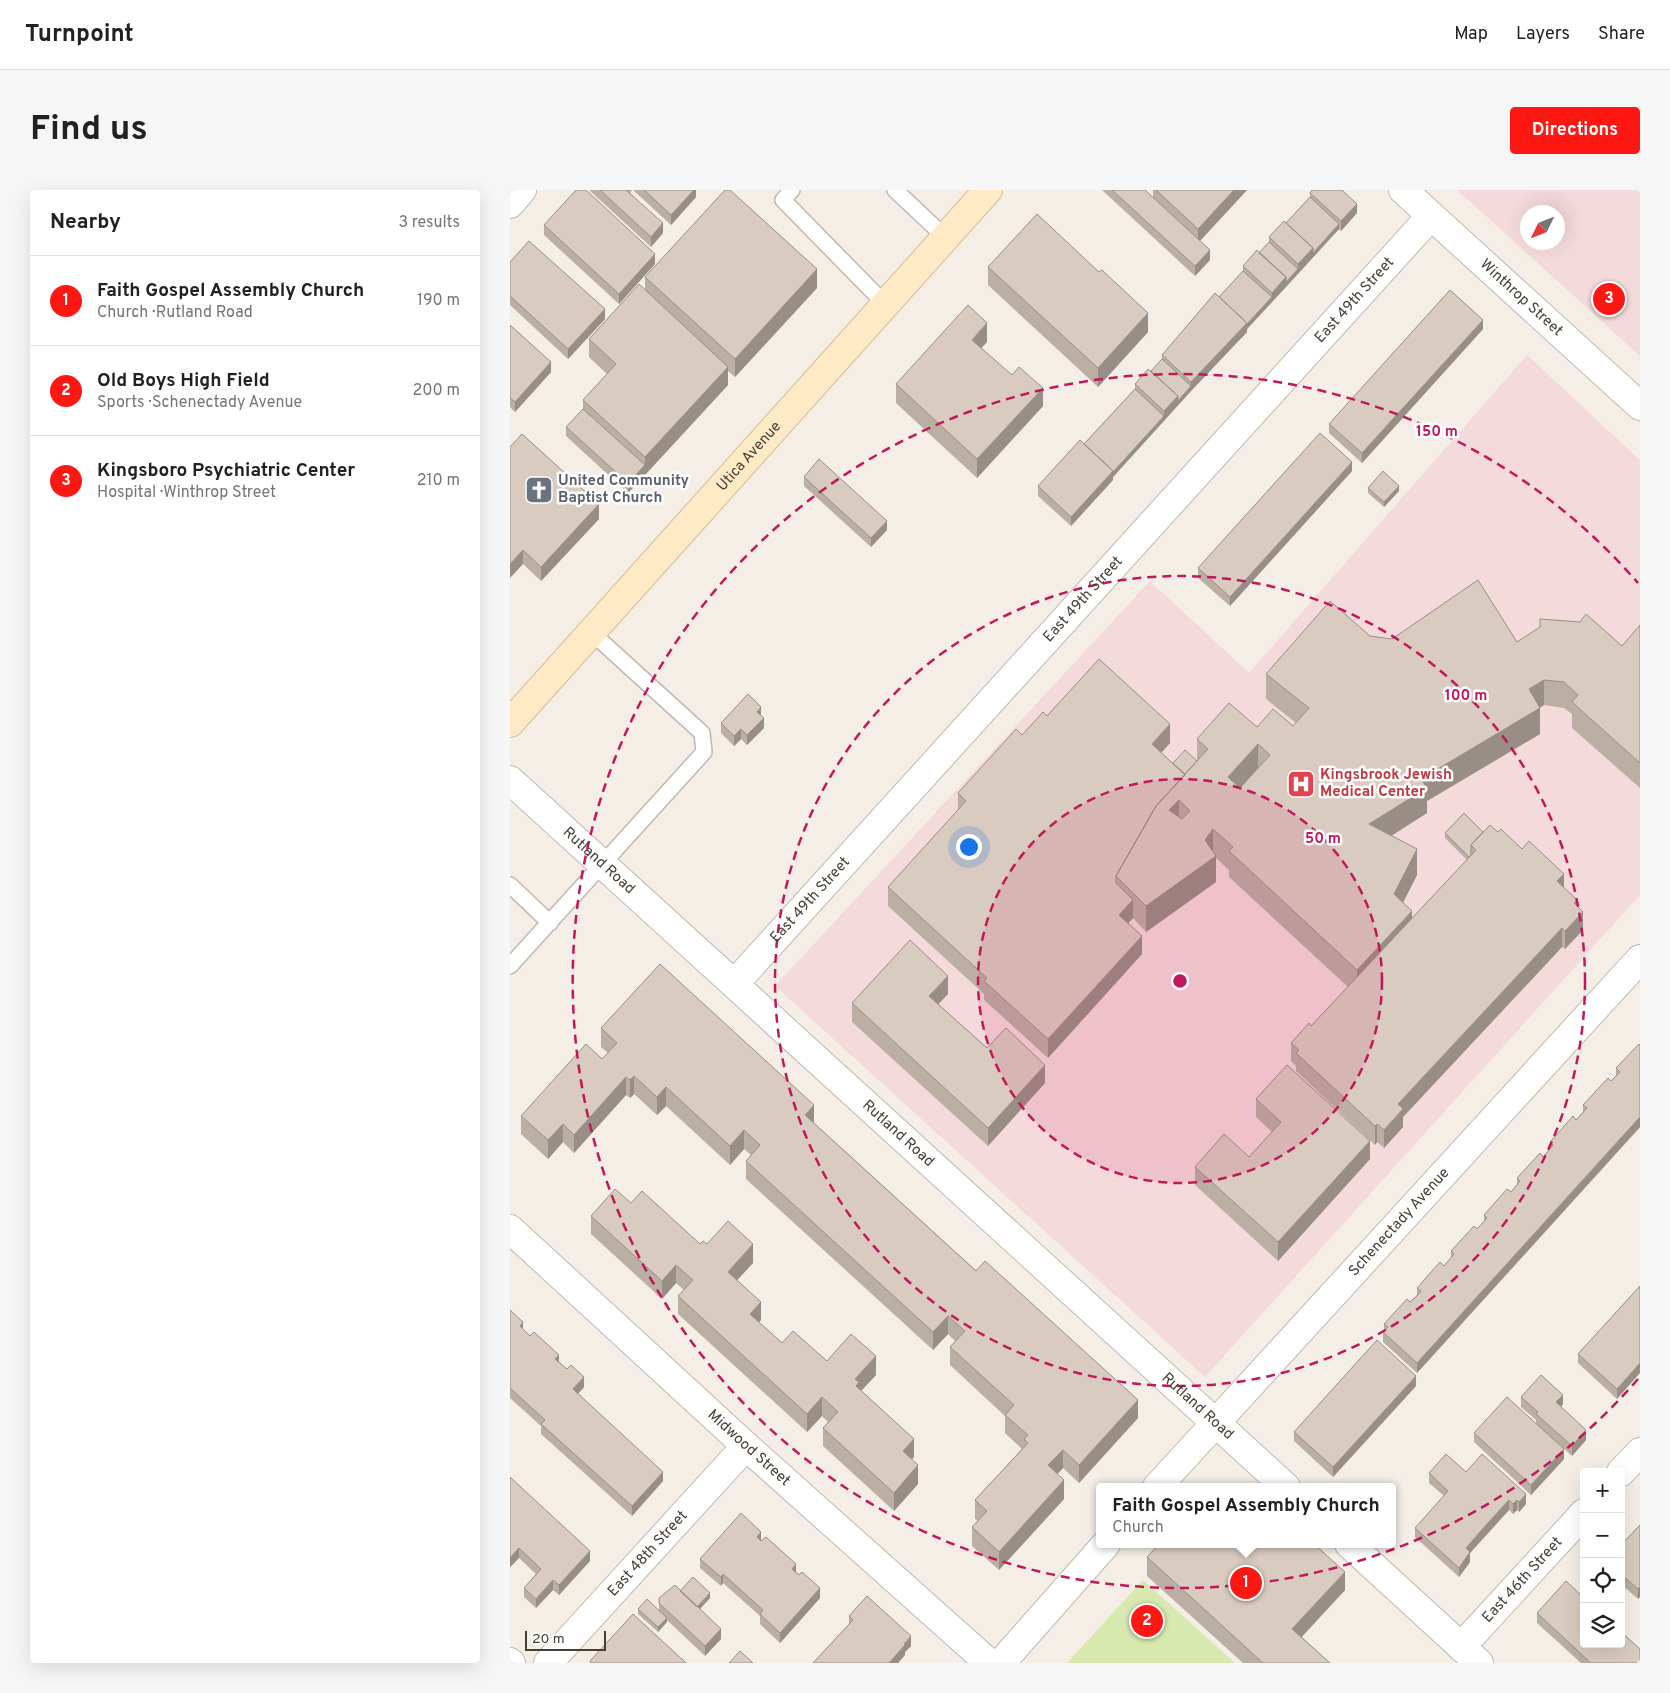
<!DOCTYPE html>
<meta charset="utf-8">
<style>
body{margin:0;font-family:Overpass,sans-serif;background:#f6f6f6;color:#202124}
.controls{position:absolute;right:15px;bottom:15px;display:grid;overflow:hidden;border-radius:5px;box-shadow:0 5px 20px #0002}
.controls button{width:45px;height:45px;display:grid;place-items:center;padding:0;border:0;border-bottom:1px solid #e0e0e0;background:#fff;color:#202124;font:25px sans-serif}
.compass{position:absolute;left:1010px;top:15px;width:45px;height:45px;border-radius:50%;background:#fff;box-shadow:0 5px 20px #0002;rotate:227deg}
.scale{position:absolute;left:15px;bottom:12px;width:81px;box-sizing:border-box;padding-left:5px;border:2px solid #473e36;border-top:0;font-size:14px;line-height:18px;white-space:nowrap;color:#473e36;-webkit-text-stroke:4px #fff;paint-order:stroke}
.you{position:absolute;left:458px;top:656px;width:18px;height:18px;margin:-12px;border:4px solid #fff;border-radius:50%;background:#1a73e8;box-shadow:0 0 0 8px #1a73e833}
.badge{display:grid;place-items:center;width:32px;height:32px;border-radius:50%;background:#ff1713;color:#fff;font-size:16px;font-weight:700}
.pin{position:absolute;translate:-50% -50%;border:2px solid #fff;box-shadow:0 1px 5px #0006}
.popup{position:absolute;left:586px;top:1293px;width:300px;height:65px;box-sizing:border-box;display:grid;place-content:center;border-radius:5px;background:#fff;filter:drop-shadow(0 1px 4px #0005);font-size:16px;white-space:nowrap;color:#757577}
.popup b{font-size:19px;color:#202124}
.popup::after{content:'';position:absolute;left:50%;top:100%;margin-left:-10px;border:10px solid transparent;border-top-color:#fff}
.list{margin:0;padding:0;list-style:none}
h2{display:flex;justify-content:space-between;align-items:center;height:65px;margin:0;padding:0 20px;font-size:21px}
h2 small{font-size:16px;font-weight:400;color:#757577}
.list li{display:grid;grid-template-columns:32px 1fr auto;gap:15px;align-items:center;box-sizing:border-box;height:90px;padding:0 20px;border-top:1px solid #e0e0e0}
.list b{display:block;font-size:19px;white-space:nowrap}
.list p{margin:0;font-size:16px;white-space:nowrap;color:#757577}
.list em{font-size:16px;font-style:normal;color:#757577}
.icon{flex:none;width:28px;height:28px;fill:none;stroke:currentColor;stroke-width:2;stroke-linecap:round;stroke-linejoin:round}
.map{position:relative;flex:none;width:1130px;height:1473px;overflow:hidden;border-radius:5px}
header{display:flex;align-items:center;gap:30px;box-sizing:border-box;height:70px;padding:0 25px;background:#fff;border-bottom:1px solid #e0e0e0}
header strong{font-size:24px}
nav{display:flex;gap:28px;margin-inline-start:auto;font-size:18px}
.intro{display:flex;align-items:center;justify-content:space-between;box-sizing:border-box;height:120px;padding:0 30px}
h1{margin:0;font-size:35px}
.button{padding:12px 22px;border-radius:5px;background:#ff1713;color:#fff;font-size:18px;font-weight:700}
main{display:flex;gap:30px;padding:0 30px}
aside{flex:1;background:#fff;border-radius:5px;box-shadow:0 5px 20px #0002}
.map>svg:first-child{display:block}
</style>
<header>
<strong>Turnpoint</strong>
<nav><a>Map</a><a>Layers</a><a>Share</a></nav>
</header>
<div class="intro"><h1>Find us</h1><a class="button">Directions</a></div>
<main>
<aside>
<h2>Nearby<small>3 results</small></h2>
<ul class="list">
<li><span class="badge">1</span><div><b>Faith Gospel Assembly Church</b><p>Church · Rutland Road</p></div><em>190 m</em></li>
<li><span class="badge">2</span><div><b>Old Boys High Field</b><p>Sports · Schenectady Avenue</p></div><em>200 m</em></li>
<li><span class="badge">3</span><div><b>Kingsboro Psychiatric Center</b><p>Hospital · Winthrop Street</p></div><em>210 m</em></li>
</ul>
</aside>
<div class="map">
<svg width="1130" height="1473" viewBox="0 0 1130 1473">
<rect width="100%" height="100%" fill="#f4eee7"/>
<path fill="#f5dadb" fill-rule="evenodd" d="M947 0H1130V166ZM1018 22H1048V52H1018Z
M1017 165 1130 270V705L695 1187 265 796 640 391 739 483Z"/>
<path fill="#d7e9af" d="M633 1390 725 1473H557Z"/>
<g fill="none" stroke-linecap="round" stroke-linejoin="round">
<g stroke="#c3b8ad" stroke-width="18">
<path id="lane" d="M282 0 273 10 376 115
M385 0 435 47
M0 695 40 733
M0 776 194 562 192 543 81 442"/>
</g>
<g stroke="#c3b8ad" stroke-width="30">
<g id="street">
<path id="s1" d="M893 0 1130 216"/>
<path d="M0 14 12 0"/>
<path id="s2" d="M0 590 776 1297"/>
<path id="s3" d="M225 793 921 26"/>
<path id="s4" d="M0 1039 236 1256 479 1473"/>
<path d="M1111 1282 1130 1262"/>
<path id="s5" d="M647 1297 1130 769"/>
<path d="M839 1354 969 1473"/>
<path id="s6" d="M951 1457 1074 1323"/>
<path d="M0 1472 1 1473"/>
<path id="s7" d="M38 1473 236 1256"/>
<path d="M491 1473 596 1354"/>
</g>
</g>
<g stroke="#d5bc96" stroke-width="30">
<g id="secondary">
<path id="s8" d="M0 533 478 0"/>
</g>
</g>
<use href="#lane" stroke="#fff" stroke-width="15"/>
<use href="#street" stroke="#fff" stroke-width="28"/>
<use href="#secondary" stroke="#ffeac6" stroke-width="28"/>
</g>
<path fill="#bbafa4" d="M79 0H122L120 3 153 43 141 57Z
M123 0H186V7L161 35Z
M592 0H635L643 8V0H737L690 51 700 70 685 86Z
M800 3 847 23 831 41 829 39 776 97 737 139V142L681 201 603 287V290L561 336 528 306V296L574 254 625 199V194L641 181 652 169V165L709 107 733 81V76L749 63 759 52V47L776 33 800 7Z
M34 35 145 74 109 114 34 45Z
M0 72 95 129 58 169 0 115Z
M478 77 589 82 638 142 588 197 478 95Z
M135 87 307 98 225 187 218 181V195L118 303 56 246V237L73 219V210L97 184 79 167V149L135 101Z
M0 135 41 182 5 222 0 217Z
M973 139 852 273 819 243V234Z
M477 152 471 158 533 216 467 288 386 213V194Z
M0 257 89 329 31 391 13 374Z
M842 281 720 416 688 388V378Z
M294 287 377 340 361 357 294 296Z
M858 298 889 301 874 317 858 303Z
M1130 435V598L1062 538V524L1054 518 1034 515 1030 518V544L917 611V623L881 646 907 685 893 713 902 728 957 670 935 648V643L973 642 1054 698 1067 716 1073 740 1055 759 1052 757 893 927V937L874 958 867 952 865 955 786 881V876L781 871V853L801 836 838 797 719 687V680L706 668V692L636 742 623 728 618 733 632 764 538 868 474 810V804L378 716V697L448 620V603L512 545 537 526 660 553 651 563 663 573 687 570V549L747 537 783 536 786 533 756 509V484L860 446 882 449 1112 456Z
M251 525 254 538 237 555 231 549 224 556 211 543V533Z
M438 804 428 814 477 858 535 893 478 956 342 832V813Z
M91 838 304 933 628 1228 569 1293 553 1278 547 1284 554 1309 489 1380 462 1356V1337L468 1331 465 1329V1310L512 1259 495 1243V1226L440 1175V1157L445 1151 438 1144 423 1160 236 989V971L241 965 234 959 220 975 156 916 147 925 124 904 120 908 116 905 64 963 53 952 38 969 11 944V926L92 869 98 863 91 857Z
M1130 855V937L907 1183 873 1152V1142L874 1141V1134L900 1112 907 1105V1098L934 1076 941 1068V1061L967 1039 974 1032V1025L1001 1002 1007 995V988L1033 967 1040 959V952L1066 930 1073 922V915L1101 891 1106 886V878Z
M746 909 860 969 768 1071 685 995V977L739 967 762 942 746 927Z
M121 1013 190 1054H197L243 1073 227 1090 251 1130 249 1132 272 1153 317 1171 366 1185 351 1201 404 1267 402 1269 408 1294 384 1321 313 1256V1238L318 1232 312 1226 297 1242 168 1124V1106L174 1100 166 1093 152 1109 81 1044V1026Z
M1130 1096 1107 1209 1068 1173V1164Z
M0 1120 13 1139 49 1172 74 1197 68 1204 153 1291 122 1326 31 1244V1236L0 1208Z
M906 1196 823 1287 784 1251V1242Z
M1011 1207 1053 1214 1051 1217 1076 1250 1062 1266 1026 1234V1230L1011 1217Z
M964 1243 1054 1269 1021 1305 964 1252Z
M956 1282 1016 1314 1009 1322 1007 1320 1003 1324 999 1320 960 1363V1372L949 1387 905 1347V1338L934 1306 919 1293V1283Z
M0 1287 80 1371 49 1405 43 1400 26 1418 14 1407V1398L26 1384 9 1368 0 1377Z
M1130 1335 1128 1409 1111 1394V1355Z
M251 1351 286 1382 310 1408 270 1453 250 1434V1426L213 1393 211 1396 190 1378V1369Z
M637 1367 835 1400 792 1447 820 1473H733L637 1386Z
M170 1401 200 1408 190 1419 211 1449 195 1466 157 1430V1432L148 1442 128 1424V1419L149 1420V1408Z
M1027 1423 1130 1473H1071L1027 1433Z
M339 1426 401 1456 395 1462V1465L388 1473H303L339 1434Z"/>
<path fill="#988e86" d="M184 0H186V7L161 35V25Z
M724 0H737L688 53V39Z
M847 14V23L831 41V31Z
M153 33V43L141 57V47Z
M829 34V39L762 112V103L776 87 788 79V74L803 58Z
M700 60V70L685 86V76Z
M145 64V74L109 114V104Z
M307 79V98L225 187V169Z
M762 107V112L737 139V142L681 201 603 287V290L561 336V327L654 226V221L668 206 681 196V192Z
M95 119V129L58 169V159Z
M638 123V142L588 197V178Z
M973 130V139L852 273V263Z
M477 133V152L462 168V150Z
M41 172V182L5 222V212Z
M218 177V195L135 285V267Z
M533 198V216L467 288V269Z
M842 272V281L720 416V407Z
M135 275V285L118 303V293Z
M889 296V301L874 317V312Z
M89 314V329L31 391V377Z
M377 331V340L361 357V348Z
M13 360V374L0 388V374Z
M1034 490V515L1019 524V499Z
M251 517V527L247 522Z
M1030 518V544L917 611V623L859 660V634L911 589Z
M254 528V538L237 555V545Z
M660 534V553L642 573V554Z
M231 539V549L224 556V546Z
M748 554V580L718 613V587Z
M669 610V636L646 624Z
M703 639V665L706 666V692L636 742V716L695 650Z
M907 659V685L884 730V704Z
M1054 684V702L1047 691Z
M623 710V728L609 743V725Z
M1067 710V728L1073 722V740L1055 759V741L1064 713Z
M902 721V747L847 806V780Z
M1052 738V757L893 927V937L874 958V940L888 914Z
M632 746V764L538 868V849Z
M438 786V804L419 824V806Z
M535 875V893L478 956V938Z
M124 886V904L120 908V890Z
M116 887V905L64 963V945Z
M156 897V916L147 925V907Z
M304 915V934L295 925Z
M1130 927V937L907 1183V1173Z
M53 934V952L38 969V950Z
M867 934V952L865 955V936Z
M234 940V959L220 975V956Z
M860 951V969L768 1071V1052Z
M243 1054V1073L218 1100V1082Z
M166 1075V1093L152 1109V1091Z
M251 1112V1130L240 1142V1124Z
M438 1126V1144L423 1160V1142Z
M13 1132V1142L10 1136Z
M49 1165V1174L45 1169Z
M366 1166V1185L349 1203V1211L345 1189Z
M1130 1173V1183L1107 1209V1199Z
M906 1186V1196L823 1287V1277Z
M74 1187V1197L63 1209V1199Z
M1053 1205V1214L1046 1222V1212Z
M312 1207V1226L297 1242V1224Z
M628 1210V1228L569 1293V1275Z
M1076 1240V1250L1062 1266V1256Z
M404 1249V1267L393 1279V1261Z
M1054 1259V1269L1021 1305V1295Z
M553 1260V1278L538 1294V1275Z
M408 1275V1294L384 1321V1303Z
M153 1282V1291L122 1326V1316Z
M554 1290V1309L489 1380V1362Z
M1016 1304V1314L1009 1322V1312Z
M999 1310V1320L960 1363V1372L949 1387V1378L956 1358Z
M1007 1310V1320L1003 1324V1314Z
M251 1342V1352L247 1347Z
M9 1358V1368L0 1377V1368Z
M80 1361V1371L49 1405V1395Z
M286 1374V1383L282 1379Z
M835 1382V1400L782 1457V1439Z
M213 1384V1393L211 1396V1387Z
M43 1390V1400L26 1418V1409Z
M1130 1397V1407L1128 1409V1399Z
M310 1398V1408L270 1453V1443Z
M200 1403V1408L185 1424V1419Z
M157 1428V1432L148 1442V1437Z
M211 1439V1449L195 1466V1456Z
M401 1446V1456L395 1462V1465L388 1473H379Z"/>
<path fill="#d9cbbf" stroke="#988e86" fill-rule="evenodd" d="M66 0H76L145 64 109 104 34 35Z
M90 0H116L153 33 141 47Z
M134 0H184L161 25Z
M215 0H220L307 79 225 169 135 87Z
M602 0H635L700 60 685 76Z
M646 0H724L688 39Z
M802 0H832L847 14 831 31 800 3Z
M800 7 829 34 803 63V58L776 33Z
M527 24 589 82 592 80 638 123 588 178 478 77Z
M774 31 803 58 788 74 759 47Z
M19 51 95 119 58 159 0 106V72Z
M759 52 788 79 776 92V87L749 63Z
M747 60 776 87 762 103 733 76Z
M733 81 762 107 737 134V133L709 107Z
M129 94 218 177 135 267 73 210 106 174 79 149Z
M940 100 973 130 852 263 819 234Z
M705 103 737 133 681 192 652 165Z
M458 115 477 133 462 150 502 185 509 177 533 198 467 269 386 194Z
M0 135 41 172 5 212 0 208Z
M652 169 681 196 668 211V206L641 181Z
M638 179 668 206 654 221 625 194Z
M625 199 654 226 603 282V281L574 254Z
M73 219 135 275 118 293 56 237Z
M810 243 842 272 720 407 688 378Z
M12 244 89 314 31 377 13 360 0 374V257Z
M570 250 603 281 561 327 528 296Z
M309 269 377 331 361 348 294 287Z
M873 281 889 296 874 312 858 298Z
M968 390 1007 452 1030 437V429L1070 432 1076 424 1112 456 1130 435V573L1062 512 1068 505 1054 492 1034 490 1019 499 1030 518 911 589 917 598 859 634 907 659 884 704 902 721 847 780 719 661 723 657 703 639 695 650 706 666 636 716 606 686 646 616 698 559 687 549 719 513 747 537 763 519 783 536 799 518 756 484 820 411 860 446 882 449ZM748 554 760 565 730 598 718 587ZM669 610 680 621 672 629 659 620Z
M589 469 660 534 642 554 675 585 646 616 606 686V693L623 710 609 725 632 746 538 849 474 791 477 788 378 697 456 611 448 603 506 539 512 545 533 522 537 526Z
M238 504 251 517 247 522 254 528 237 545 231 539 224 546 211 533Z
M675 560 687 571 675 584 663 573Z
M954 623 973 642 961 655V665L959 667 935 643Z
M980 635 988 642 991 639 1012 659 1019 651 1054 684 1047 691 1067 710 1064 713 1073 722 1055 741 1052 738 888 914 893 919 874 940 867 934 865 936 786 863 789 860 781 853 799 833 801 836 966 660 961 655Z
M400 750 438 786 419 806 477 858 496 838 535 875 478 938 342 813Z
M150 774 304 915 295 925 466 1081 475 1071 628 1210 569 1275 553 1260 538 1275 554 1290 489 1362 462 1337 477 1321 465 1310 518 1253 514 1249 518 1245 495 1225 504 1215 440 1157 455 1141 438 1126 423 1142 236 971 250 955 234 940 220 956 156 897 147 907 124 886 120 890 116 887 64 945 53 934 38 950 11 926 76 854 92 869 107 853 91 838Z
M1129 854 1130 855V927L907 1173 873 1142 878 1137 874 1134 897 1109 900 1112 906 1107 911 1101 907 1098 930 1072 934 1076 944 1064 941 1061 964 1036 967 1039 977 1028 974 1025 997 999 1001 1002 1010 991 1007 988 1030 963 1033 967 1039 960 1043 955 1040 952 1063 926 1066 930 1077 918 1073 915 1098 888 1101 891 1110 882 1106 878Z
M777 875 860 951 768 1052 685 977 714 944 739 967 771 932 746 909Z
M105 999 121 1013 132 1001 190 1054 193 1051 197 1054 218 1031 243 1054 218 1082 251 1112 240 1124 272 1153 283 1141 317 1171 341 1144 366 1166 345 1189 349 1192 346 1196 404 1249 393 1261 408 1275 384 1303 313 1238 328 1222 312 1207 297 1224 168 1106 183 1090 166 1075 152 1091 81 1026Z
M1130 1096V1173L1107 1199 1068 1164Z
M0 1120 13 1132 10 1136 20 1146 24 1142 49 1165 45 1169 57 1179 61 1175 74 1187 63 1199 153 1282 122 1316 31 1234 35 1230 0 1198Z
M867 1150 906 1186 823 1277 784 1242Z
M1031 1185 1053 1205 1046 1212 1076 1240 1062 1256 1026 1224 1028 1222 1011 1207Z
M997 1207 1054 1259 1021 1295 964 1243Z
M936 1264 956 1282 972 1264 1016 1304 1009 1312 1007 1310 1003 1314 999 1310 976 1335 956 1358 960 1362 949 1378 905 1338 938 1301 919 1283Z
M0 1287 80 1361 49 1395 43 1390 26 1409 14 1398 31 1379 9 1358 0 1368Z
M231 1323 251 1342 247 1347 251 1351 256 1347 286 1374 282 1379 289 1385 292 1382 310 1398 270 1443 250 1424 253 1420 213 1384 211 1387 190 1369Z
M1130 1335V1397L1128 1399 1111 1384V1355Z
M649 1354H804L835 1382 782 1439 820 1473H753L637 1367Z
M183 1387 200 1403 187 1417 170 1401Z
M1056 1391 1074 1408V1454H1111V1442L1130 1459V1473H1081L1027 1423Z
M165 1395 211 1439 195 1456 149 1413V1408Z
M357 1406 401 1446 394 1454 395 1455 379 1473H303L343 1430 339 1426Z
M137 1409 157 1428 148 1437 128 1419Z
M123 1424 176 1473H81L80 1471Z
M230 1461 243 1473H219Z"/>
<circle cx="670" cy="791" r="202" fill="#c2185b" fill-opacity=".12"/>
<g fill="none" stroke="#c2185b" stroke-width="2.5" stroke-dasharray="9 6">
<circle cx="670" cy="791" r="202"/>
<circle cx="670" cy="791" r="405"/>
<path d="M1128 1189A607 607 0 1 1 1128 393"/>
</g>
<defs>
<g id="church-square" transform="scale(1.4375)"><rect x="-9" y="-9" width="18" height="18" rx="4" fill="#6b7280" stroke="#fff"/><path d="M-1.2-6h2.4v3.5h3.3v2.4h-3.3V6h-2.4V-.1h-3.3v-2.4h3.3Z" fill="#fff"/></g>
<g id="hospital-square" transform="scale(1.4375)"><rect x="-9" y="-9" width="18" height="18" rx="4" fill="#e0444e" stroke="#fff"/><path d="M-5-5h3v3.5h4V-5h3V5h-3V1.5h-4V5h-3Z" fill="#fff"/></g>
</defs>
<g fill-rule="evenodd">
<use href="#church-square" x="29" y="300"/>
<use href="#hospital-square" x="791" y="594"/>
</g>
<g text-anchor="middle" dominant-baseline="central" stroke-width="5" stroke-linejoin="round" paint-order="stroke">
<g font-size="15" fill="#473e36" stroke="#fff">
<text stroke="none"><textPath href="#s1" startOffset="160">Winthrop Street</textPath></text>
<text stroke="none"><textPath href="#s3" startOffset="922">East 49th Street</textPath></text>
<text stroke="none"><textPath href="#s8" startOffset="358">Utica Avenue</textPath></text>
<text stroke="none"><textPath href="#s3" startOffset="518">East 49th Street</textPath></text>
<text stroke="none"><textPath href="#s2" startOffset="120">Rutland Road</textPath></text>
<text stroke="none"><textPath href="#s3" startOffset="112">East 49th Street</textPath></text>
<text stroke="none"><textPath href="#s2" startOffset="525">Rutland Road</textPath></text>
<text stroke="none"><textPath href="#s5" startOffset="359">Schenectady Avenue</textPath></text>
<text stroke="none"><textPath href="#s2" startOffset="930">Rutland Road</textPath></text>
<text stroke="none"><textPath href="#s4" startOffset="324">Midwood Street</textPath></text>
<text stroke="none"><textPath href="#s7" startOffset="148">East 48th Street</textPath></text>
<text stroke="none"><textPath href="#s6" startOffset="91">East 46th Street</textPath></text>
</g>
<g font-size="15" font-weight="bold" fill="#5b616d" stroke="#fff" text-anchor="start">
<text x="48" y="291">United Community<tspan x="48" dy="17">Baptist Church</tspan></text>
</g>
<g font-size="15" font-weight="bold" fill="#be3a42" stroke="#fff" text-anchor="start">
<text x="810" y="585">Kingsbrook Jewish<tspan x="810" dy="17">Medical Center</tspan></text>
</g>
</g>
<circle cx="670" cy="791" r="8" fill="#c2185b" stroke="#fff" stroke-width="2.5"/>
<g font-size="15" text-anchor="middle" font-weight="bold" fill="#c2185b" stroke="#fff" stroke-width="5" stroke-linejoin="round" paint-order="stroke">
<text x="927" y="246">150 m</text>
<text x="956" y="510">100 m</text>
<text x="813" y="653">50 m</text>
</g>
</svg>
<div class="controls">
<button>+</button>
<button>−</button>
<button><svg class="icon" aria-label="locate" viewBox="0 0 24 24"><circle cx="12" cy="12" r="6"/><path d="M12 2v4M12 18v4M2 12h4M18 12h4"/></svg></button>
<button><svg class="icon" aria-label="layers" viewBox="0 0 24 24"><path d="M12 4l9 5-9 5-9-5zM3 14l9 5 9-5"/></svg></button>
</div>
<svg class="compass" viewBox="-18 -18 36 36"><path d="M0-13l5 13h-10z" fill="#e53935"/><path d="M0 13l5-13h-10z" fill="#757577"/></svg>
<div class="scale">20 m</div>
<div class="you"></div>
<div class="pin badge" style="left:736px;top:1393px">1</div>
<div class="popup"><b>Faith Gospel Assembly Church</b>Church</div>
<div class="pin badge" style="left:637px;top:1431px">2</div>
<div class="pin badge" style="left:1099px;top:109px">3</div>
</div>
</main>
